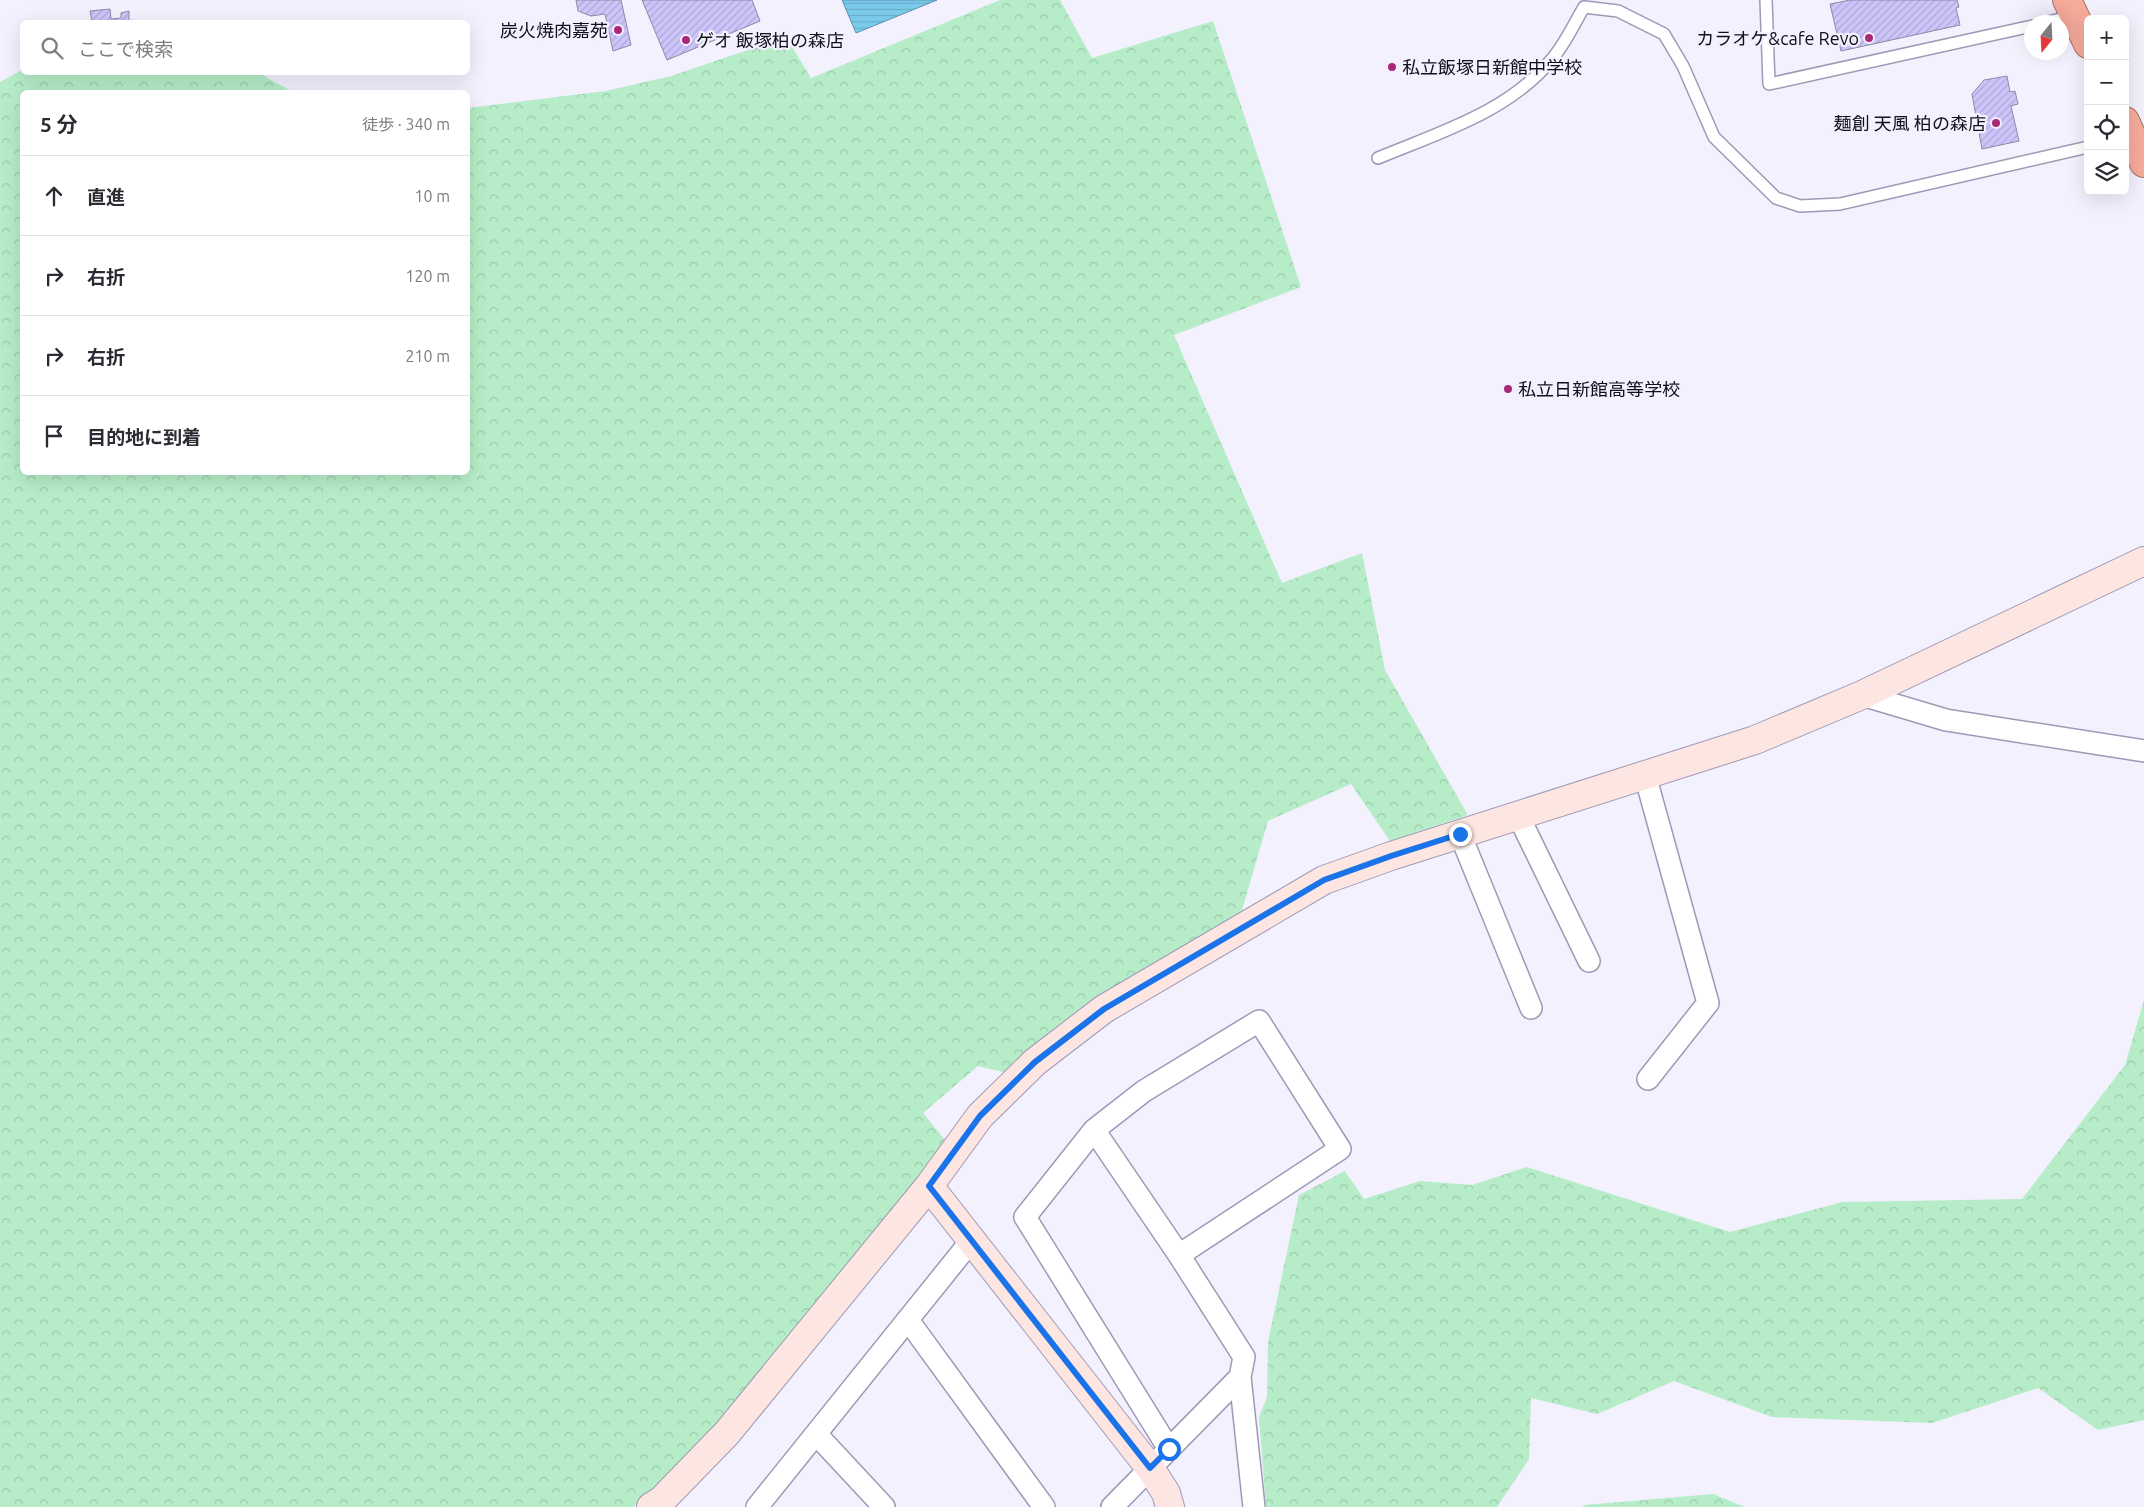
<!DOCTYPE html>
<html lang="ja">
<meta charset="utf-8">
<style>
body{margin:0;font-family:Ubuntu,"Noto Sans JP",sans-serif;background:#f7f7f7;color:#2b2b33}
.controls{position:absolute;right:15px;top:15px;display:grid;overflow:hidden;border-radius:8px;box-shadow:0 5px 20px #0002}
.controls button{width:45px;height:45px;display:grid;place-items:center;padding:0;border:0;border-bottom:1px solid #e1e1e2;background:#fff;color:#2b2b33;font:25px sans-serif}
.compass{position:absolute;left:2024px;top:15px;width:45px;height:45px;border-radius:50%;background:#fff;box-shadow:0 5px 20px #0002;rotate:198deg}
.stop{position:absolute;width:15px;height:15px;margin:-11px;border:4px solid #1a73e8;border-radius:50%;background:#fff}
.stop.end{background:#1a73e8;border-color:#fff;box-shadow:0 1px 5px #0008}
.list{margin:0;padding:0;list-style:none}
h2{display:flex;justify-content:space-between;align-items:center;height:65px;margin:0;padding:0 20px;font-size:21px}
h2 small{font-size:16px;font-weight:400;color:#7c7c81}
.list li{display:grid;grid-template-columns:32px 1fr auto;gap:15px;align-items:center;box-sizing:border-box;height:80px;padding:0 20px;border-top:1px solid #e1e1e2}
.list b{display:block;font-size:19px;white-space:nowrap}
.list em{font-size:16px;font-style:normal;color:#7c7c81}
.icon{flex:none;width:28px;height:28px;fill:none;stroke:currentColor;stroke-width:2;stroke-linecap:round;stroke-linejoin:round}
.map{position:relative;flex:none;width:2144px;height:1507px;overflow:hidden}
.search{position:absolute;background:#fff;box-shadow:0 5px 20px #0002;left:20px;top:20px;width:450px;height:55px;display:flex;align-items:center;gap:12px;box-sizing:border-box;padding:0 18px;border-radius:8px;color:#7c7c81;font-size:19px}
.panel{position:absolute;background:#fff;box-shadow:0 5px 20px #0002;left:20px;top:90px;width:450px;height:385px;border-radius:8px}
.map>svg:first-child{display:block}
</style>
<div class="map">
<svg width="2144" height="1507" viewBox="0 0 2144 1507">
<defs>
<pattern id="forest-crowns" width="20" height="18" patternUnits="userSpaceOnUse" patternTransform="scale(1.25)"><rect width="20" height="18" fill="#b6edc8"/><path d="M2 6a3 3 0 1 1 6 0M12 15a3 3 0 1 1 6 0" fill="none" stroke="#9bcaab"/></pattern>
<pattern id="water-rules" width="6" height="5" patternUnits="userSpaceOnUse" patternTransform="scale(1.25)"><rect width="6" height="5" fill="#7acbeb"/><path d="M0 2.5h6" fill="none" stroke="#68adc9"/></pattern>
<pattern id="building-hatch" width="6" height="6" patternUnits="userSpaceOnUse" patternTransform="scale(1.25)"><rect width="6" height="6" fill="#ccc5fa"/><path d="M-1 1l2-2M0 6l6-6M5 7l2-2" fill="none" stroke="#aea8d6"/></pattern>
</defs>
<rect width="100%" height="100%" fill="#f3f1fe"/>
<path fill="url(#forest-crowns)" d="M1000 0H1060L1092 58 1213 21 1301 287 1174 335 1282 583 1362 553 1385 670 1468 815 1390 841 1351 784 1268 821 1240 917 1007 1073 978 1066 923 1113 949 1145 694 1453 658 1490 633 1507H0V82L22 70V72H257L293 92H22V472H468V108L606 91 671 76 786 37 811 78Z
M2144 1000V1420L2098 1430 2038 1388 1932 1423 1772 1417 1674 1381 1597 1414 1531 1398 1529 1459 1497 1507H1266L1259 1417 1267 1397 1268 1342 1299 1195 1345 1171 1364 1199 1420 1181 1472 1185 1527 1167 1730 1232 1842 1202 2022 1199 2125 1065Z
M1713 1494 1745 1507H1582L1585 1505Z"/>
<path fill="url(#water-rules)" stroke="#5a92ac" d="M842 0H937L856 33Z"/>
<path fill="url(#building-hatch)" stroke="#8c89a5" d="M576 0H621L631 45 613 51 605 14 591 16 578 11Z
M642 0H752L760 21 667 60Z
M1850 0H1957L1959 7 1956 8 1960 25 1841 51 1830 4Z
M110 9 111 19 121 18V13L129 11V21L133 20 134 22H92L90 11Z
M2007 76 2010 92 2015 91 2018 104 2011 106 2019 141 1982 149 1972 94 1984 80Z"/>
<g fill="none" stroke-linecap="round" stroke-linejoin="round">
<g stroke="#9d9ab7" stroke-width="14">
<path id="lane" d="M1766 0 1769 84 2032 26
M2047 22 2074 16
M1378 158C1438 133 1509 112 1552 59 1565 44 1574 24 1584 7L1618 11 1664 34 1683 66 1714 137 1776 198 1800 206 1840 204 2088 147"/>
</g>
<g stroke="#9d9ab7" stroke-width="24">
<path id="street" d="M1862 695 1946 720 2144 751
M1645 775 1708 1003 1648 1079
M1518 815 1589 961
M1460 834 1531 1008
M1094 1130 1179 1255 1244 1357 1240 1377 1254 1507
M908 1320 1044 1507
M817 1435 884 1507
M1169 1449 1025 1217 1094 1130 1144 1091 1259 1021 1340 1149 1179 1255
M757 1507 971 1241
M1112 1507 1240 1377"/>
</g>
<g stroke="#9d9ab7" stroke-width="30">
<path id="secondary" d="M929 1186 1150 1468 1166 1493 1170 1507
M651 1507 662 1500 727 1433 929 1186 980 1116 1035 1062 1104 1009 1324 880 1391 856 1755 740 1862 695 2144 561"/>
</g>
<g stroke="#a6746e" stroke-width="30">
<path id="highway" d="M2067 0 2088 44
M2125 121 2144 163"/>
</g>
<use href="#lane" stroke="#fff" stroke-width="11"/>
<use href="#street" stroke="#fff" stroke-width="21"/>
<use href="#secondary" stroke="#fde6e1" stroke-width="28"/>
<use href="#highway" stroke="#f7ab9b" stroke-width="28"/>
</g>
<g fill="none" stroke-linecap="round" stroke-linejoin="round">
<path stroke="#1a73e8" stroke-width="6" d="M1169 1449 1150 1468 929 1186 980 1116 1035 1062 1104 1009 1324 880 1391 856 1460 834"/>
</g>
<g fill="#a82978" stroke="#f3f1fe" stroke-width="2">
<circle cx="618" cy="30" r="5"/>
<circle cx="1869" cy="38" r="5"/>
<circle cx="686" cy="40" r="5"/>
<circle cx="1392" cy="67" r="5"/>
<circle cx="1996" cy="123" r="5"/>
<circle cx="1508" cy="389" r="5"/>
</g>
<g text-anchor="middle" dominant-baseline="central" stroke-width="4.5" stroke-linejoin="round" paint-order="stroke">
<g font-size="18" fill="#100e19" stroke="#f3f1fe" text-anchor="end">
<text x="608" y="30">炭火焼肉嘉苑</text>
<text x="1859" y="38">カラオケ&amp;cafe Revo</text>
<text x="696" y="40" text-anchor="start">ゲオ 飯塚柏の森店</text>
<text x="1402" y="67" text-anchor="start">私立飯塚日新館中学校</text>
<text x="1986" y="123">麺創 天風 柏の森店</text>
<text x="1518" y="389" text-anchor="start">私立日新館高等学校</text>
</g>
</g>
</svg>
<div class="controls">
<button>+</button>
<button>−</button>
<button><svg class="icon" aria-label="locate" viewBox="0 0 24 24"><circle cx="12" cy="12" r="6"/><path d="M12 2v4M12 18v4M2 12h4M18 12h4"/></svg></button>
<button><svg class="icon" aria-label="layers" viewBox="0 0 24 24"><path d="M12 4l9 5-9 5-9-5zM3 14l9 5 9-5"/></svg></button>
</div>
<svg class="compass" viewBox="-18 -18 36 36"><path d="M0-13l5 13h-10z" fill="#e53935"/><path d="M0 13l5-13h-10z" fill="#7c7c81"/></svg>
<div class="stop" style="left:1169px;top:1449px"></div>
<div class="stop end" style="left:1460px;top:834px"></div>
<div class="search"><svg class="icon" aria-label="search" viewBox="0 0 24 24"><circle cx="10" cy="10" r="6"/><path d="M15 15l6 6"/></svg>ここで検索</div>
<section class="panel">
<h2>5 分<small>徒歩 · 340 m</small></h2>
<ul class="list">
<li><svg class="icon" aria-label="ahead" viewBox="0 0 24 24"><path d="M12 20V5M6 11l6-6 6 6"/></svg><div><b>直進</b></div><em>10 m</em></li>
<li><svg class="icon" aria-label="right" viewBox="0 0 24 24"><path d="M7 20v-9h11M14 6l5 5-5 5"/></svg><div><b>右折</b></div><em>120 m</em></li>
<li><svg class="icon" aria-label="right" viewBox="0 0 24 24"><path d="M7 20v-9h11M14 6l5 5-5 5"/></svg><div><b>右折</b></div><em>210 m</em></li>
<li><svg class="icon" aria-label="arrive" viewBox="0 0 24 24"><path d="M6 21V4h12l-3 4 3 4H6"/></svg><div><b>目的地に到着</b></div></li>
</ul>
</section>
</div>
